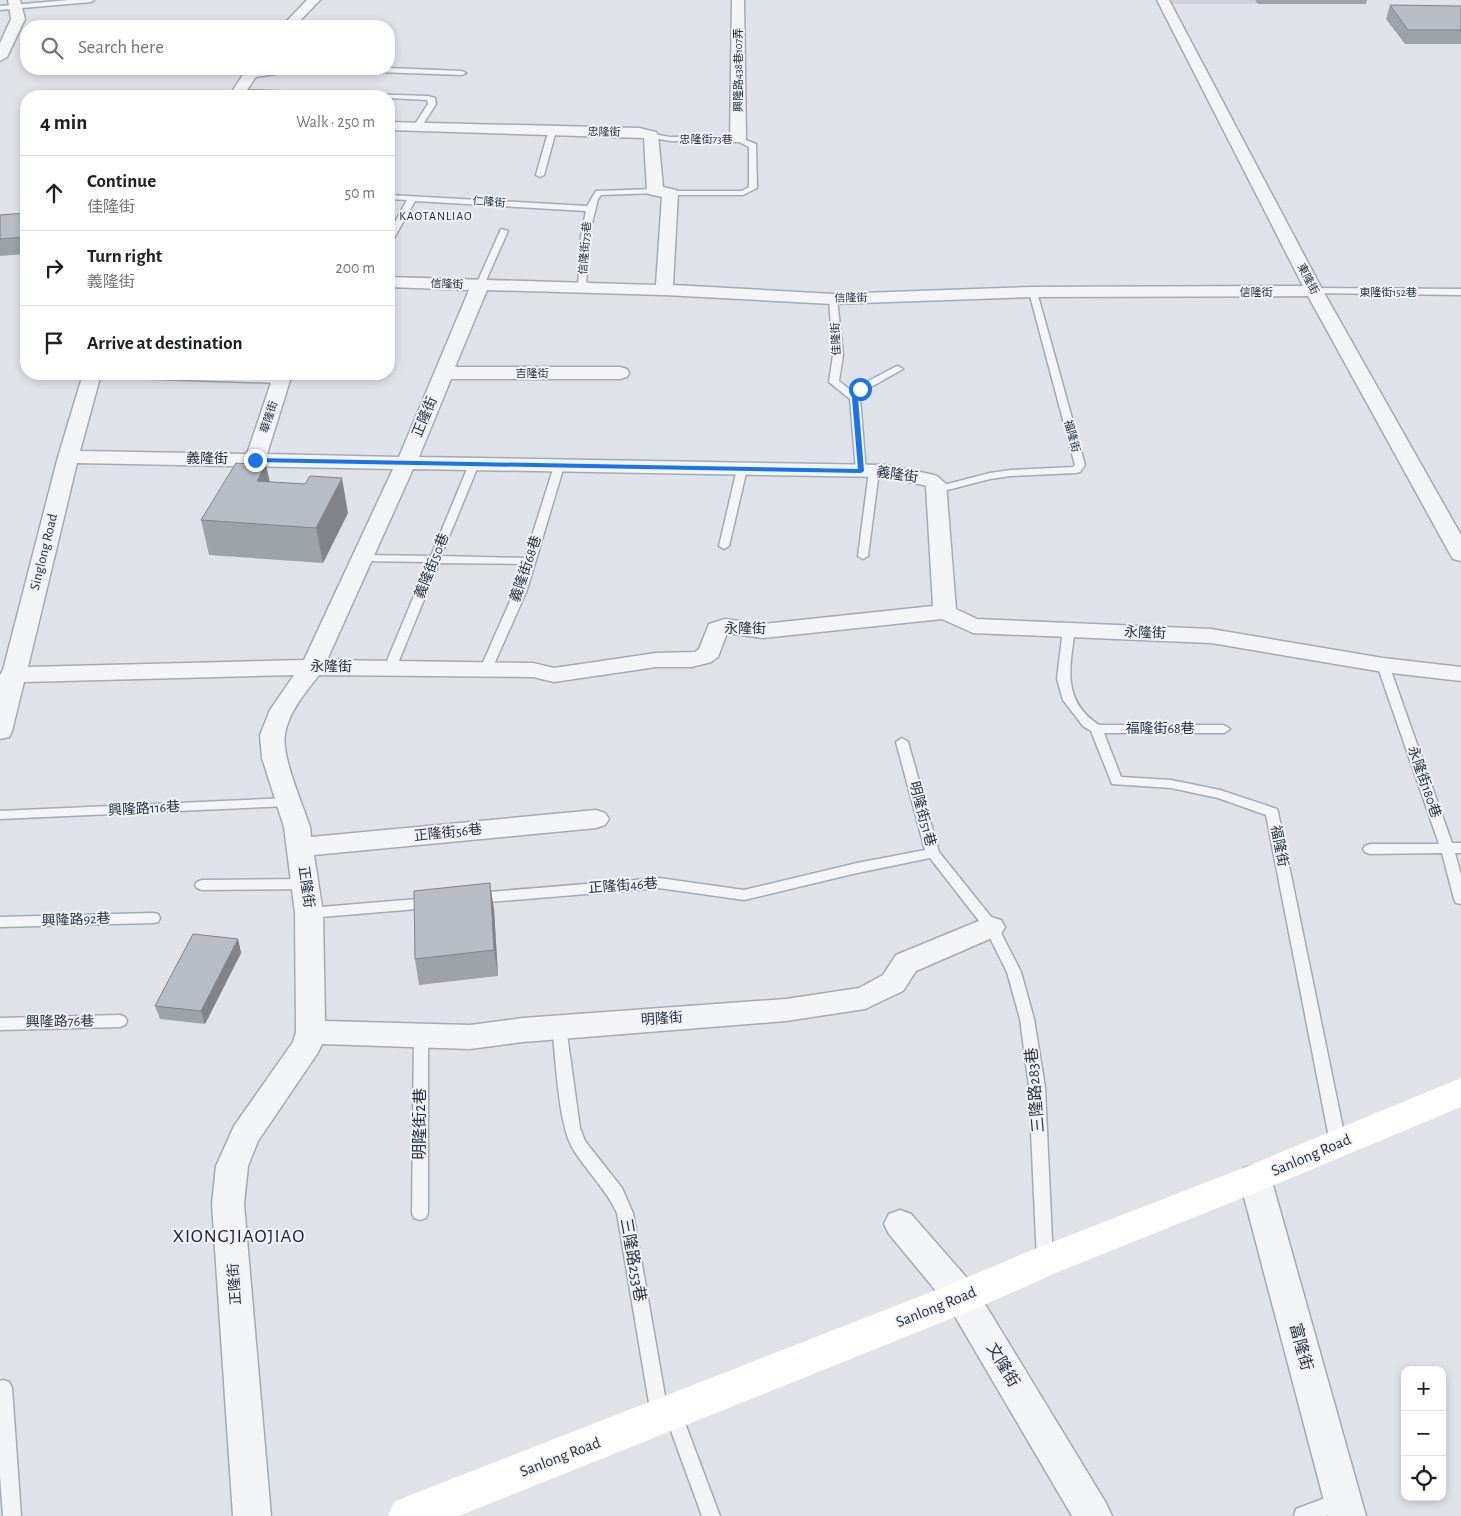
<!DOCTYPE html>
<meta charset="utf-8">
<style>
body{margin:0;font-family:"Alegreya Sans","Noto Sans TC",sans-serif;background:#f6f6f6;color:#202124}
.controls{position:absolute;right:15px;bottom:15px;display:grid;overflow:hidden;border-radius:10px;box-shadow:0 2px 8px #0003}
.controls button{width:45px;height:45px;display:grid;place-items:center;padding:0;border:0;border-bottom:1px solid #e0e0e0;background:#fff;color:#202124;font:25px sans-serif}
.stop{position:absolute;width:15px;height:15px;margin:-11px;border:4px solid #1a73e8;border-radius:50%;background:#fff}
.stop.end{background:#1a73e8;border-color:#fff;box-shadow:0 1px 5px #0008}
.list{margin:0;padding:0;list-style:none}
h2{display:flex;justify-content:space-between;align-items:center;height:65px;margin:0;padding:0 20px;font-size:21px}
h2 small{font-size:16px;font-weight:400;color:#757577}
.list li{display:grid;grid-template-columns:32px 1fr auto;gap:15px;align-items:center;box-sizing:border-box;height:75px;padding:0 20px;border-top:1px solid #e0e0e0}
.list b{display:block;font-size:19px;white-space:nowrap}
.list p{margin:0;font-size:16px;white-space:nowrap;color:#757577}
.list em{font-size:16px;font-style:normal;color:#757577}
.icon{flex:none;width:28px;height:28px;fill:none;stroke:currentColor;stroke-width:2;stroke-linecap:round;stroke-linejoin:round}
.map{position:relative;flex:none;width:1461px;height:1516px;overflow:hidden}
.search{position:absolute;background:#fff;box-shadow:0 2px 8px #0003;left:20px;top:20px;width:375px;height:55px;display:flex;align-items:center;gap:12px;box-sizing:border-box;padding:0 18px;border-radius:20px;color:#757577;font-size:19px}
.panel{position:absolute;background:#fff;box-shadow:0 2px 8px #0003;left:20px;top:90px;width:375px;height:290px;border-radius:20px}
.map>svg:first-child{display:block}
</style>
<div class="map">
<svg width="1461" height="1516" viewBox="0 0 1461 1516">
<rect width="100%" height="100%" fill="#dfe3e9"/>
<path fill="#cdd2da" d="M1167 0H1364L1367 4H1169Z"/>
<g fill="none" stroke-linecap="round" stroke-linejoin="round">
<g stroke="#a4aab3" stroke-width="3">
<path id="lane" d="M69 0H94L91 2 0 10V6Z
M389 68 462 71 466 73 462 75 349 71 346 69Z
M282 69H319L316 71H294L249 78 245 76Z
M236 90 428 96 435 98 436 104 420 129H417L413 127 428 104 427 100 389 98V96L239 94H236Z
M549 129 556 131 544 175 540 177 536 175Z
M648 133 670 137H738L756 144 757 188 743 195H667L666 193 670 191H742L749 187V147L737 141H670L648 137Z
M655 189 659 191 658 193 601 195 598 199 589 236 586 287 582 290 578 287 581 236 586 211 415 201 393 240 389 242V233L407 200 389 199V195L587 206 596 191Z
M501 229 508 231 484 285 477 287 476 285Z
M1314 288 1461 289V295L1311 293 1310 291Z
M1033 289 1037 292 1085 465 1080 472 1076 473 1011 476 990 479 936 493 932 492 931 490 932 488 990 473 1011 470 1073 467 1075 465 1029 292Z
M833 296 837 299 843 355 839 381 853 392 857 387 895 367 898 366 903 369 864 391 860 398 866 471 861 474 856 471 850 399 829 382 833 355 829 299Z
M94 374H177L281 377 286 380 281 383 99 377Z
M474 461 479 464 441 556 525 558 554 466 559 463 564 466 527 590 492 669 490 672H482L480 669 515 590 523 564 439 563 396 668 390 672 386 671 384 668 428 562 362 561 357 558 362 555 431 556 469 464Z
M742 466 747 469 729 546 724 549 719 546 737 469Z
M874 468 879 471 868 556 863 559 858 556 869 471Z
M1069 625 1075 629C1070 667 1061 700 1099 725H1224L1230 729 1224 733H1104L1121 777 1171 780 1220 790 1277 809 1278 812 1346 1143 1344 1148 1338 1150 1332 1148 1330 1143 1266 815 1218 798 1171 788 1112 784 1091 731 1083 726 1063 700 1057 679 1063 629Z
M1383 661 1389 665 1452 843H1461V853H1455L1461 875V904L1456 903 1454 899 1442 853 1370 854 1365 852 1363 849 1365 846 1370 844H1439L1377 665Z
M902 738 908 742 939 852 996 923 1021 972 1034 1019 1045 1087 1053 1261 1051 1266 1045 1268 1039 1266 1037 1261 1029 1087 1020 1019 1007 972 986 930 930 858 857 873 744 900 659 888 476 903 471 902 469 898 471 894 476 893 659 878 744 890 857 863 925 850 896 742Z
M289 798 294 799 295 802 294 805 289 806 0 819V811Z
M305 879 310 881 312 884 310 887 305 889 202 890 197 888 195 885 197 882 202 880Z
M429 898 434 899 436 903 434 907 429 908 309 918 304 917 302 913 304 909 309 908Z
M153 913 158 914 160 918 158 922 153 923 0 927V917Z
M120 1015 125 1017 127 1021 125 1025 120 1027 0 1030V1018Z
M559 1021 564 1023 566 1027 580 1128 585 1141 622 1188 633 1213 667 1407 673 1405 679 1407 720 1516H702L667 1420 660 1423 654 1421 651 1415 617 1213C606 1189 587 1172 573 1149 558 1124 556 1059 552 1027L554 1023Z
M421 1029 426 1031 428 1035V1213L426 1218 420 1220 414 1218 412 1213 414 1035 416 1031Z
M3 1380 9 1382 12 1388 21 1516H3L0 1475V1381Z
M1341 1492 1348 1495 1350 1501 1348 1507 1326 1516H1294L1296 1509Z"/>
</g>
<g stroke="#a4aab3" stroke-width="3">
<path id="street" d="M8 0H20L25 19 7 57 0 61V43L11 19Z
M307 0H320L295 26H282Z
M732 0H744L746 139 743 142H733L730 139Z
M1157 0H1169L1323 291 1461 535V561L1453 559 1450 554 1308 296 1033 297 833 304 664 295 487 290 455 367H620L627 369 629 373 627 377 620 379H451L419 457 885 465 930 474 937 476 946 484 956 609 977 619 1211 629 1383 658 1461 667V681L1383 672 1211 643 973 633 942 619 763 638 727 633 718 657 711 662 692 667H656L554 682 533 677 319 675C306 692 288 712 285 735 281 756 303 805 310 827L311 837 596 810 605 813 609 819 605 825 596 828 314 855 323 913 325 1021 470 1025 523 1018 786 999 859 988 883 975 896 955 981 920 991 917 1001 920 1005 927 1001 934 916 971 903 991 865 1009 786 1021 523 1042 470 1049 322 1044 317 1054 258 1141 248 1166 244 1204 271 1516H233L212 1204 216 1166 234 1126 293 1042 296 1032 295 913 284 827 262 758 260 735 270 710 294 675 24 682 12 731 9 737 0 739V675L3 670 58 457 83 374H101L80 451 247 454 274 374H292L267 454 399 457 469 290 389 287V277L656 285 662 197 649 194 647 191 644 138 389 130V122L639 128 656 132 658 135 663 187 676 190 678 193 673 285 833 294 1033 287 1303 286ZM77 463 393 469 304 660 28 667ZM413 469 885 477 923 485 926 486 933 606 763 624 725 619 709 624 699 649 695 652 656 653 554 668 533 663 327 660Z
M247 69H261L243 96H229Z
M1255 1165 1266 1168 1271 1178 1366 1516H1328L1239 1178 1244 1168Z
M900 1210 911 1214 974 1286 1106 1503 1112 1516H1072L950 1308 889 1234 884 1224 889 1214Z"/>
</g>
<use href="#lane" fill="#f2f4f7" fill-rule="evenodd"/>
<use href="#street" fill="#f2f4f7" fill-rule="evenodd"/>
<path fill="#fff" fill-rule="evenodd" d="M1461 1078V1107L1267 1188 1058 1272 975 1309 459 1516H388L394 1502 408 1496 949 1285 1032 1250 1243 1168Z"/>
</g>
<path fill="#9da2a9" d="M1255 0H1367L1366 4H1258Z
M1390 5 1461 6V44H1405L1386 19Z
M26 213V254L0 256V215Z
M270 482 348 513 323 563 209 555 201 520Z
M494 909 498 976 419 985 415 959Z
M238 939 241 953 205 1024 160 1019 155 1006Z"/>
<path fill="#80848a" d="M266 465 274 500 257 481Z
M342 478 348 513 323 563 316 528Z
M490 883 494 909 498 976 494 950Z
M238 939 241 953 205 1024 201 1011Z"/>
<path fill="#b7bcc5" stroke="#80848a" d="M1390 5 1461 6V30H1408Z
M26 213V237L0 239V215Z
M236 463 266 465 257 481 305 484 310 476 342 478 316 528 201 520Z
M490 883 494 950 415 959 414 891Z
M193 934 238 939 201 1011 155 1006Z"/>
<path fill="#1a73e8" d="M860 387 863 389 858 398 864 471 861 473 255 462 251 460 255 458 858 469 852 398Z"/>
<g text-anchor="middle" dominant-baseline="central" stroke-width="4" stroke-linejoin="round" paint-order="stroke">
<g font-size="11" fill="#283040" stroke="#eff2f6">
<text transform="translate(738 70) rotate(-90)">興隆路438巷107弄</text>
<text transform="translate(604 132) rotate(1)">忠隆街</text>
<text x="706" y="139">忠隆街73巷</text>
<text transform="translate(489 202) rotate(4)">仁隆街</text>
<text transform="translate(585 248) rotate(-85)">信隆街73巷</text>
<text transform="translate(1308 279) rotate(62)">東隆街</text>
<text transform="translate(447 284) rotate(2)">信隆街</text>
<text x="1256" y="292">信隆街</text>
<text x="1388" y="292">東隆街152巷</text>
<text transform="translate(851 298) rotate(-1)">信隆街</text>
<text transform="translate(836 339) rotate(-93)">佳隆街</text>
<text x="532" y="373">吉隆街</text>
<text transform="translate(269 417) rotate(-72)">華隆街</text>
<text transform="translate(1072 436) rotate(75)">福隆街</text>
</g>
<g font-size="12" letter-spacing="1" fill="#1a2130" stroke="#eff2f6">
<text x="436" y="216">KAOTANLIAO</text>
</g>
<g font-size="14" fill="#283040" stroke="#eff2f6">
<text transform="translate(425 417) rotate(-67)">正隆街</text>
<text transform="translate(207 459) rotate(1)">義隆街</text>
<text transform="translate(897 475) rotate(8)">義隆街</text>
<text transform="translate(44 552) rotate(-76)">Singlong Road</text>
<text transform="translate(432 566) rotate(-68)">義隆街50巷</text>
<text transform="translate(526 569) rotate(-71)">義隆街68巷</text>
<text transform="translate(745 629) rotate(1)">永隆街</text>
<text transform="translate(1145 633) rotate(3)">永隆街</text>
<text transform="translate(331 667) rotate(1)">永隆街</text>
<text x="1160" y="729">福隆街68巷</text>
<text transform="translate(1424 782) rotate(71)">永隆街180巷</text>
<text transform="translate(144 809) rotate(-3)">興隆路116巷</text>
<text transform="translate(922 814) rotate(75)">明隆街51巷</text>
<text transform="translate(448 833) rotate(-6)">正隆街56巷</text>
<text transform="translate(1279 846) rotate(79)">福隆街</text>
<text transform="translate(623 886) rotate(-4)">正隆街46巷</text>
<text transform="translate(306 887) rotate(82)">正隆街</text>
<text transform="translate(76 920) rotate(-2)">興隆路92巷</text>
<text transform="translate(662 1019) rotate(-4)">明隆街</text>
<text transform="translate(60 1022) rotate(-1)">興隆路76巷</text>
<text transform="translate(235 1284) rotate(-94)">正隆街</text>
</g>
<g font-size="16" fill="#283040" stroke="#eff2f6">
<text transform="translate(1035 1090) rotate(-95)">三隆路283巷</text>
<text transform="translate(420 1124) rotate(-90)">明隆街2巷</text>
<text transform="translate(1311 1155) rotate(-23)">Sanlong Road</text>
<text transform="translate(633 1260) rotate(80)">三隆路253巷</text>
<text transform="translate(936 1307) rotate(-22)">Sanlong Road</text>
<text transform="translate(1301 1347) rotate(75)">富隆街</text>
<text transform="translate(1003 1365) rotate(59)">文隆街</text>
<text transform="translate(560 1457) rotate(-21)">Sanlong Road</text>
</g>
<g font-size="19" letter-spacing="1" fill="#1a2130" stroke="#eff2f6">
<text x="239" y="1236">XIONGJIAOJIAO</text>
</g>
</g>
</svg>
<div class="controls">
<button>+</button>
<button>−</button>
<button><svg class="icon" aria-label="locate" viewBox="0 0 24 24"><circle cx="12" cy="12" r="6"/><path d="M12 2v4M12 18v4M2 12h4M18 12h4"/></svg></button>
</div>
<div class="stop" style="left:860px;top:389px"></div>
<div class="stop end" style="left:255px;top:460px"></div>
<div class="search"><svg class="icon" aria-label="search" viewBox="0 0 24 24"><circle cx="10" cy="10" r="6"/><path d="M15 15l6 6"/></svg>Search here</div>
<section class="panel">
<h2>4 min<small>Walk · 250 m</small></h2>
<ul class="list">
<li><svg class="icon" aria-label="ahead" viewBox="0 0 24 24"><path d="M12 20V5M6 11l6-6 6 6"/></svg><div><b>Continue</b><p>佳隆街</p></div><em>50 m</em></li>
<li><svg class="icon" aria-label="right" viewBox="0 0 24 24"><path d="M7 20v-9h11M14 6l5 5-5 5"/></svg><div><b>Turn right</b><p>義隆街</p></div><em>200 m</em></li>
<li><svg class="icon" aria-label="arrive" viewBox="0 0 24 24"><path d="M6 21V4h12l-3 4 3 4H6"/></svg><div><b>Arrive at destination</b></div></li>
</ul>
</section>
</div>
